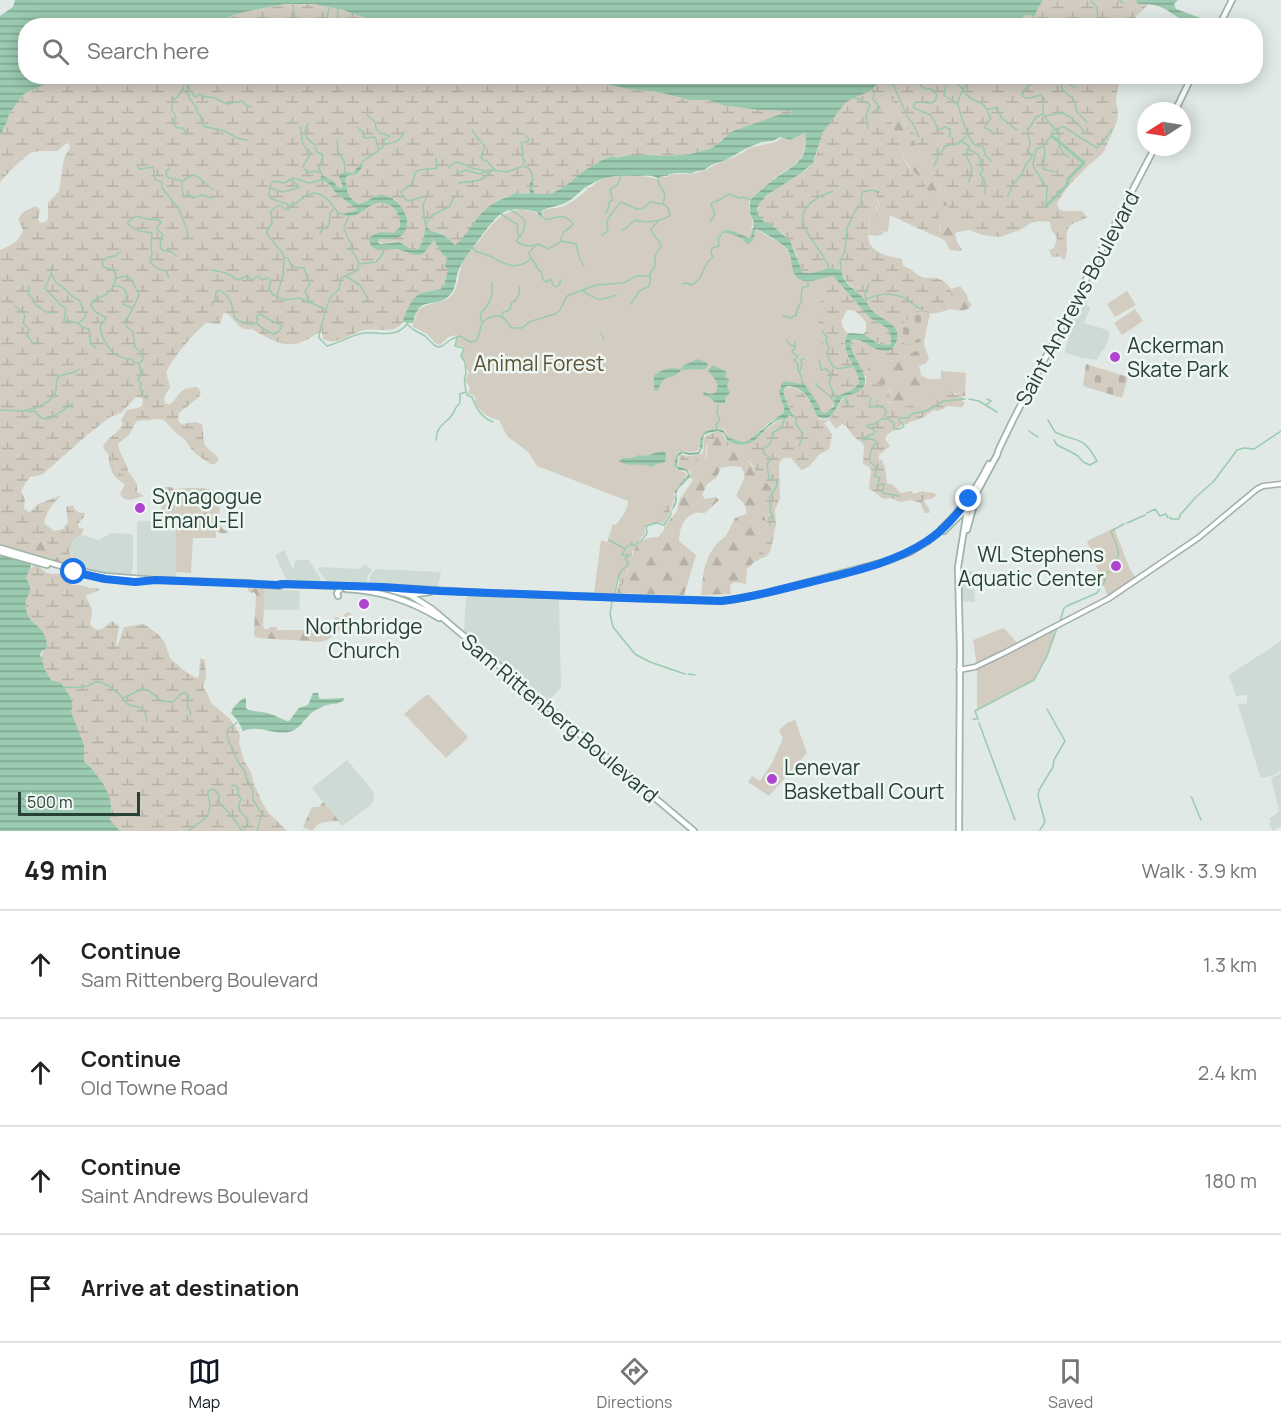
<!DOCTYPE html>
<meta charset="utf-8">
<style>
body{margin:0;font-family:Manrope,sans-serif;background:#f2f2f2;color:#222}
.compass{position:absolute;left:1137px;top:102px;width:54px;height:54px;border-radius:50%;background:#fff;box-shadow:0 3px 15px #0003;rotate:258deg}
.scale{position:absolute;left:18px;bottom:15px;width:122px;box-sizing:border-box;padding-left:6px;border:3px solid #284136;border-top:0;font-size:16px;line-height:21px;white-space:nowrap;color:#284136;-webkit-text-stroke:4px #eff7f3;paint-order:stroke}
.stop{position:absolute;width:18px;height:18px;margin:-14px;border:4px solid #1a73e8;border-radius:50%;background:#fff}
.stop.end{background:#1a73e8;border-color:#fff;box-shadow:0 2px 6px #0008}
.list{margin:0;padding:0;list-style:none}
h2{display:flex;justify-content:space-between;align-items:center;height:78px;margin:0;padding:0 24px;font-size:26px}
h2 small{font-size:20px;font-weight:400;color:#767676}
.list li{display:grid;grid-template-columns:39px 1fr auto;gap:18px;align-items:center;box-sizing:border-box;height:108px;padding:0 24px;border-top:2px solid #e0e0e0}
.list b{display:block;font-size:22px;white-space:nowrap}
.list p{margin:0;font-size:20px;white-space:nowrap;color:#767676}
.list em{font-size:20px;font-style:normal;color:#767676}
.icon{flex:none;width:33px;height:33px;fill:none;stroke:currentColor;stroke-width:2;stroke-linecap:round;stroke-linejoin:round}
.map{position:relative;flex:none;width:1281px;height:831px;overflow:hidden}
.search{position:absolute;background:#fff;box-shadow:0 3px 15px #0003;left:18px;right:18px;top:18px;height:66px;display:flex;align-items:center;gap:15px;box-sizing:border-box;padding:0 21px;border-radius:24px;color:#767676;font-size:22px}
.sheet{height:510px;background:#fff}
nav{display:flex;justify-content:space-around;align-items:center;box-sizing:border-box;height:84px;border-top:2px solid #e0e0e0;background:#fff;font-size:16px;color:#767676}
nav a{display:grid;justify-items:center;gap:3px}
nav .on{color:#111827}
.map>svg:first-child{display:block}
</style>
<div class="map">
<svg width="1281" height="831" viewBox="0 0 1281 831">
<defs>
<pattern id="forest-firs" width="22" height="20" patternUnits="userSpaceOnUse" patternTransform="scale(1.5)"><rect width="22" height="20" fill="#d3cdc1"/><path d="M5 1l3.5 6h-7zM16 11l3.5 6h-7z" fill="#b5b1a6"/></pattern>
<pattern id="wetland-marsh" width="20" height="14" patternUnits="userSpaceOnUse" patternTransform="scale(1.5)"><rect width="20" height="14" fill="#d3cdc1"/><path d="M1 5h8M5 5V1M11 12h8M15 12V8" fill="none" stroke="#b5b1a6"/></pattern>
<pattern id="cemetery-stones" width="16" height="16" patternUnits="userSpaceOnUse" patternTransform="scale(1.5)"><rect width="16" height="16" fill="#d3cdc1"/><path d="M2 7V4a2 2 0 0 1 4 0v3zM10 15v-3a2 2 0 0 1 4 0v3z" fill="#b5b1a6"/></pattern>
<pattern id="water-rules" width="6" height="5" patternUnits="userSpaceOnUse" patternTransform="scale(1.5)"><rect width="6" height="5" fill="#9acaaf"/><path d="M0 2.5h6" fill="none" stroke="#7ea68f"/></pattern>
</defs>
<rect width="100%" height="100%" fill="#e0e9e5"/>
<path fill="#cedbd4" d="M1082 296 1089 299 1086 305 1090 307V309L1084 323 1107 330 1110 334 1105 349 1101 352 1097 360 1081 358 1066 353 1065 351 1074 320 1071 318Z
M140 521 161 522 162 525H175L176 527V578L137 576V523Z
M111 533 133 534V566L131 576 109 575 76 568 75 561 70 553 71 543 74 537 81 535 99 540Z
M284 550 293 569 294 568V563L298 560H309L320 578V583L287 582 275 555Z
M365 564 372 570 368 576 366 584 364 585 328 583 318 569 321 567 360 569Z
M376 569 441 572 438 587V588L370 584 369 582 371 575Z
M962 570 973 571 975 581 968 586 970 589H974L975 602 962 601Z
M265 589 300 591 299 610H264Z
M473 596 559 600 561 687 547 703 464 632 466 598 468 596Z
M1281 641V771L1271 776 1262 778 1260 776 1238 705 1247 703V695L1236 696 1229 675Z
M347 760 373 791 374 800 371 805 342 826 312 788Z
M1281 773V826L1273 831 1269 824 1271 822 1269 819 1279 811 1271 778Z"/>
<path fill="url(#forest-firs)" d="M886 95 894 103 921 154 930 167 956 223 970 230 957 232 955 234 957 242 962 250 959 251 949 250C946 237 941 239 930 234L933 235 939 233 941 226 925 187 904 159 901 149 900 138 894 130 890 116 883 105 884 97Z
M960 286 967 295 968 300 972 305C966 313 959 310 949 309L951 289Z
M925 347 929 358 926 363 919 366 921 375 928 379H941L940 390H965V396H963L961 393 937 396 932 390 926 391 927 393 928 399 915 405 893 409H890V402L886 401 879 405 877 404 879 401 886 399 890 390 886 383 883 386 866 383C865 375 868 364 873 358L887 361 896 360Z
M716 437 725 443 726 446 730 447 734 444 742 445C744 457 753 467 760 477L759 479 753 484 766 482 772 488C771 496 765 502 764 510 764 520 769 522 766 534 763 542 757 547 759 556L762 558 753 563 747 569 746 584 736 582 731 584 730 587 731 594 701 595 704 569 709 555 717 543 726 536 735 518 746 514C747 505 743 502 736 496 740 486 749 476 741 467L730 466 721 468 716 478 707 484 702 495 705 499 716 497 719 500 705 513C702 513 698 512 695 513 683 517 679 530 679 541L696 555 684 595 617 593 619 582C639 572 621 538 658 537L664 530V527L677 511 680 499 693 480 690 477V471L692 470V462L697 459H706L708 443 711 442Z
M109 454 114 461 118 471 127 476 129 472 137 484V492L144 496C134 498 128 505 120 494L125 484C113 478 108 468 109 454Z
M163 487H170L174 489C184 488 218 485 221 497 222 503 218 516 217 522L224 530H228V533C219 535 207 528 203 518 202 515 202 511 202 508L180 516H176L175 501 172 500 169 504 171 515 169 518 161 519C163 506 162 503 152 493L157 489Z
M34 540C42 543 50 543 57 546V557L67 556 70 553 75 563 70 562 66 564 29 554Z
M248 588 265 589 263 627 266 630 271 627H277V630H323V627L327 629 335 621 334 617 340 618 348 612 352 615 353 620 327 640 321 642 258 638 254 636V634L256 595 254 592 251 593 248 591Z
M323 802 339 821C327 822 320 820 312 831L303 827 312 807C318 808 320 807 323 802Z"/>
<path fill="url(#wetland-marsh)" d="M1043 0H1135L1138 4H1147V6L1136 16C1136 22 1138 23 1143 25L1011 26 1017 24 1025 15 1033 16Z
M285 4H313L343 10 389 25 204 26 244 12Z
M563 76 594 84 602 83 629 89 658 92 681 98 709 100 726 106 761 110 793 111V115L722 139 712 148 691 154 665 156 647 155H629L617 158 613 156 602 160 582 172 568 184 553 193 548 194H535L530 182 529 187 531 192 529 193C522 194 513 194 506 197 482 205 473 230 455 246 450 240 444 234 437 232 434 231 431 231 428 230 424 238 423 248 413 250 407 246 401 242 393 242 387 242 384 244 378 242L379 239H386L406 228 396 200 389 196 376 195 363 204H358C354 201 347 196 346 191 345 187 346 183 345 179L347 176 357 174 361 164 353 173H342L343 186 341 188 336 187 330 179 322 176 324 182 329 184 334 191 346 201 357 208V210L344 214V215L353 216C359 212 366 207 373 204 390 197 400 212 400 227L393 233C383 234 373 230 369 241L378 249H397L415 255 428 248 434 240 436 241 440 250 447 257 446 266 448 270 447 275 444 285 441 289 409 306C407 313 404 323 398 327 388 334 374 327 364 330 351 333 336 347 323 339L322 332C314 333 311 339 304 341 285 350 268 338 252 329 238 332 236 319 226 313L223 314 220 324 206 323C191 336 176 354 166 372L170 387 164 398 165 403 169 405C182 395 177 388 197 387L201 392 199 397 179 413 178 421 182 424 196 422 202 424C204 431 202 439 205 445 209 451 216 453 219 460L215 464H211C206 461 195 454 192 450 190 448 189 445 187 442 183 438 177 434 173 430 164 420 164 417 150 420 144 421 141 419 136 422L129 435 118 444C119 456 130 464 128 476L120 474 114 461 103 448C106 437 119 434 123 423L121 420 127 410 137 408 142 406 143 401 142 398 136 397 121 413 110 417 86 436 43 474 34 477 31 476 26 482 21 491 25 499 24 509 30 512 38 504 62 495C52 504 47 510 44 523L54 531 63 529 68 522 66 507 73 505C75 511 78 513 85 513L84 517 78 524 79 528 84 529 81 535C72 539 71 543 70 553L67 556 57 557V546C50 543 42 543 34 540L29 554 0 546V250C10 246 20 241 23 230L18 219 23 212 36 206 40 210 38 220 41 223 45 222 48 219V203L59 191 64 158 70 148 69 144 67 143 57 151H40L30 153 14 167 0 182V136L7 121 9 114 24 94 60 77Z
M899 76 1119 77 1116 99 1118 117 1114 129 1103 153 1089 165 1068 186 1057 203 1059 209 1064 211H1082L1087 217C1082 222 1074 221 1070 226 1062 235 1071 250 1064 260 1060 254 1058 258 1052 257L1049 250 1054 248 1057 238 1051 229 1050 222 1039 221 1031 223 1020 230 1000 237 982 235 959 226 956 223 930 167 921 154 894 103 886 95 884 97 885 101 883 105 890 116 894 130C904 137 899 149 904 159 907 167 914 171 919 177 929 189 944 218 939 233L933 235 885 213 881 208 876 196 874 200 878 214 870 219C869 224 868 230 868 235 868 253 888 256 902 259L903 266C911 268 913 272 920 276 925 279 929 277 934 278 941 278 947 283 951 289L949 309C937 315 925 313 912 315L906 322 896 330 870 308 864 299 846 281 840 270 829 268 812 273H803C799 265 798 257 794 249 788 238 776 224 764 222 761 219 757 216 757 211 757 194 799 179 809 167 817 160 818 148 821 138 824 128 836 112 844 104 856 94 872 92 883 80L893 84V81Z
M833 276 870 318 887 328 890 333 891 343 889 345C879 346 872 338 864 334L866 330V322C861 316 856 309 847 310L841 322 845 331 849 333C835 349 858 366 859 383L852 390 835 397C832 405 833 410 825 414L822 413C816 402 808 392 803 380L801 384 785 381 781 384V387L779 390C779 398 785 405 784 412L763 427 749 440 743 442 732 439 724 429 718 428 717 426H716V428L705 431 703 430V433L699 443V450L690 452 681 451 676 455 674 466 677 470 686 473 685 480 673 495V496L675 495C674 503 669 516 664 523L657 522 645 527V533L638 541 639 543 632 552V565L628 569 623 584 620 586C615 570 619 566 621 551L613 543 615 541 623 542C628 536 634 532 639 526H643L646 522 652 520 654 510 651 501 656 499 657 500 661 495 670 490 672 486 669 472 671 469 670 451 672 450 673 439 683 436 684 431 686 430 685 423 686 419H691L694 422C702 419 701 416 703 411L709 412 710 409H713C722 401 724 404 730 413L743 416 749 426 758 427C763 424 777 406 777 400 777 395 774 390 774 386 774 380 776 377 774 372L768 369 767 367H763C768 358 776 356 783 351V343L778 327 779 326 775 321 776 318 775 312 776 305 788 299 777 295 766 299 765 297 779 286 794 291 798 288 800 279C810 283 822 278 833 276Z
M897 337 905 344 924 342 925 347 896 360 887 361 873 358 871 361 865 376C859 365 848 353 851 340 863 337 872 350 884 350 887 350 890 348 894 348L897 342Z
M877 382 883 386 886 383 889 382V397L884 401H879L877 403 879 405 886 401 891 404V409L915 405 927 399 928 396 925 389 928 388 932 390 934 388 936 390 935 393 937 396 951 391 954 395 961 393 963 396 962 400 965 404 961 407 947 406C943 409 939 412 934 410 925 416 919 421 908 422L907 424H903C898 431 888 430 885 439L890 446 879 455V460H882L885 467 887 483 893 485 901 493 911 491 914 494 923 491 925 492 934 493 936 495 934 498 923 500 930 510 929 513H925L920 503 910 500 901 502 890 498 884 499C878 496 875 491 869 489L871 471 869 467 863 464 864 446 861 442 856 439 846 426 842 424 836 429 829 420 824 423 832 434C831 438 831 445 829 449 827 451 823 452 820 454 813 460 811 468 801 470L791 458C785 457 781 458 779 464L780 498 775 510 776 524 771 549 767 556 762 558 759 556C756 547 765 539 767 529 768 521 762 514 764 505 765 498 771 495 772 488L766 482 752 484 760 477 757 475C755 464 742 457 742 445 760 443 768 420 787 419L789 415 793 417 794 416C792 411 782 395 784 390 785 389 786 388 787 387 805 387 810 402 817 416L820 419 826 420 831 417 844 397C853 394 861 392 866 383Z
M715 432H721L727 441 734 444 733 446H726L724 443 716 437 715 438 716 440 708 443C705 448 707 456 704 463H701L697 459 692 462 693 467 690 471 678 466 680 455 690 456 702 454C705 449 702 442 705 436Z
M35 565C41 567 42 570 47 573 52 575 61 572 67 574L73 585 85 586 89 588H100L98 591 87 595 86 597C88 601 92 607 92 612 92 621 86 623 97 630L102 629 112 621 119 626 116 646 118 645 124 627 144 624 159 635 165 643 170 658 186 672 196 678 199 677 200 658 205 660 206 677 203 687 207 693 211 703 230 719 240 734 239 743 244 761 251 772 253 781 262 802 267 811 287 831H120C102 816 115 818 110 801 106 786 95 772 84 761V745L51 680C44 670 35 656 47 648 46 627 27 624 25 604 25 598 28 591 30 585L26 577 29 570Z"/>
<path fill="url(#cemetery-stones)" d="M922 311 930 313 924 342 905 344 897 337 896 330 906 322 913 313Z
M1086 364 1128 377 1122 398 1083 386Z"/>
<path fill="#d3cdc1" d="M805 133C808 160 795 163 776 177 767 184 759 191 751 199H749L750 213 753 224 751 229 755 231 757 230 759 231C768 237 781 242 788 251 796 262 788 270 803 281H810L832 276 834 278 824 286 818 317 832 405 825 413 822 411C811 388 810 386 785 380L780 384 781 387 778 390C779 397 785 406 783 411L749 440 743 441 729 438 724 429C707 424 699 434 699 450 681 456 679 440 674 466L676 471 685 473C685 480 674 493 668 496L663 514 658 521 646 525 644 528 645 532 637 544 634 546V543L631 541V545L627 546 621 555 625 557 628 563C617 575 617 578 614 594L594 593 601 540 607 542 613 524 616 525C621 518 628 510 628 501L537 466 528 452 507 436 499 420C488 418 480 412 474 401L476 399 474 396 470 394H468L470 387 465 381 469 372 466 368V361L461 356 465 348 463 346 455 345 458 340 457 335 448 337 440 345 435 343 427 334 413 327V324L418 310C429 301 443 305 452 295 460 284 458 270 464 259 468 252 474 247 479 241 490 228 495 216 513 211 519 210 521 209 526 211 534 211 537 212 542 218L544 216 542 212C547 207 553 209 561 207 570 204 580 196 587 190V188L592 187C597 180 608 176 618 176L621 178V176C631 176 651 175 658 180L662 176 667 177 672 174C678 175 685 173 691 175L694 173H698V172C706 171 710 167 717 164 728 159 740 156 749 148L776 142 781 138 790 140Z
M872 192 877 193C875 201 882 212 890 214L888 232 884 231 883 234 877 236 868 235 870 219 878 213C878 205 870 199 872 192Z
M1127 291 1136 305 1115 317 1107 304Z
M1135 309 1143 321 1122 335 1114 323Z
M941 371 966 373 965 390 940 391Z
M181 495C198 496 201 504 203 520H211L212 528 216 532V538H193L191 573 176 572V527L175 525H161V519L169 518 171 515 169 504 172 500 175 501 176 516 180 515Z
M1114 528 1129 567 1136 579 1108 597 1087 541Z
M1055 627 1053 641 1047 656 1034 680 977 709V666L973 640 1004 628 1019 645Z
M426 695H429L467 736V739L446 758 404 714Z
M795 720 807 753 769 796 748 782 752 776 760 781 772 763 783 738 779 730 787 723Z"/>
<path fill="url(#water-rules)" d="M15 0H1043L1036 12 1035 16 1025 15 1017 24 1011 26H389L343 10 313 4H285L244 12 204 25 26 26V76L60 77 24 94 9 114 7 121 0 136V16L13 7Z
M1135 0H1178L1174 4 1176 9 1203 19C1181 27 1176 12 1158 6 1151 4 1144 4 1138 4Z
M563 77H899L893 81V85L883 80 868 92 855 97 845 103 823 132 813 163 800 174 767 195 760 203 757 208V213L764 222 770 223 790 241 803 273H812L829 268 840 270C843 274 843 278 846 282 851 288 858 292 863 298 868 304 871 311 878 315 884 320 893 323 896 330 900 338 895 352 885 351 872 351 863 337 851 340 847 358 879 379 858 392 854 394 848 395 843 397 836 406 832 426 817 416 810 401 806 387 787 386 786 387 784 388 784 390 782 395 791 411 794 416L793 417 789 415 787 419C769 417 762 440 747 444 742 446 732 444 728 441 726 439 725 435 723 433 717 429 709 433 704 435 702 442 704 450 699 454L690 455 682 453 678 457 677 466 688 470 690 477 678 489 676 494 677 502 670 514 675 501V491L688 475 686 471 679 470 674 466 676 456 681 451 690 453 698 452 700 449C699 443 701 437 704 432L716 428 723 430 729 438 743 442 749 440 784 412C785 405 779 398 779 390L781 387V384L785 381 801 384 802 380 811 394 813 396 821 411 825 414 833 407 835 397 852 390 859 383C858 366 841 356 846 337L849 333 864 334 879 344 889 345 891 343 890 333 887 328 870 318 833 276C824 277 814 282 805 281 789 279 794 260 788 250 782 243 765 233 756 229L755 231 754 238 749 244 745 242 743 239C739 237 728 232 724 233L723 231C731 228 742 236 749 238L751 237 754 223 750 213V199H751C760 191 767 184 777 177 796 164 809 159 805 133L790 140 780 137 773 141 762 142 747 148 726 160 711 165 704 170 694 172 691 174C685 173 672 172 667 176H662L658 179C653 174 644 176 636 176 613 175 601 176 582 190 577 194 573 199 567 202 559 207 547 206 541 212L543 216 541 218 537 212C504 204 499 213 480 238 473 248 464 257 459 269 455 277 457 288 450 295 435 311 420 292 413 323L402 322 409 306 413 299 421 293 441 289 444 285 448 270 445 266 447 257 443 255 434 240 424 253 420 255H415L397 249H375L371 246 369 240 371 236 380 232 393 233 400 227C400 219 398 210 391 206 374 195 366 213 352 216 348 217 346 216 343 214L357 210 356 208 346 201 334 191 329 184 320 179 322 175C329 179 333 179 337 187L341 188 343 186 339 177 340 174 345 172 353 173 362 162 363 166 357 174 347 176 345 179C349 193 344 193 358 204 369 203 373 193 384 195 399 197 416 223 402 235 396 240 385 239 379 239L378 242 380 244 399 242 413 250 418 249 423 241 426 226 431 231C441 232 448 238 455 245 468 235 474 219 487 208 498 199 507 198 518 192L520 194 530 193V192L529 187 530 182 533 183 532 187 535 194H548L553 193 568 184 582 172 602 160 613 156 617 158 629 155H647L665 156 691 154 712 148 733 131 781 114 788 113 792 115 793 111H789L761 110 726 106 709 100H690L658 92 629 89 602 83 594 84Z
M698 359 707 363 708 366 705 369 681 370C676 379 667 374 662 382 660 384 659 388 658 391L654 390V376C660 369 672 367 681 369L684 365Z
M713 365 727 372 725 378 729 379 727 386 730 393 725 397V403H716L709 397 703 395 704 392 710 394 715 393C722 382 713 379 708 370Z
M665 451 666 456 665 462 656 464 652 467C642 462 629 468 619 461L623 458H632L639 455 646 456 655 453Z
M0 555 29 562 31 567 26 577C27 580 30 584 30 587 31 598 21 597 28 615 34 628 47 627 47 648L42 651 40 655 45 670 51 680 61 683C66 691 76 701 71 712L84 745V761C96 773 110 789 111 806 112 811 110 816 110 820L120 831H0Z
M313 693H318L319 698 321 699 344 698V700C338 705 334 703 327 705 323 706 318 709 314 711 305 717 300 730 289 732 274 735 257 724 243 731L238 721 231 713C232 708 239 701 244 698H246V708L248 710 268 713 287 721H289L299 708 308 705Z"/>
<g fill="none" stroke-linecap="round" stroke-linejoin="round">
<path stroke="#9acaaf" stroke-width="1.5" d="M292 0 295 19 292 26
M1119 0 1123 3
M1091 1 1097 7C1097 16 1098 22 1108 26
M337 7 339 26
M324 26V22L327 19 329 8
M1027 26 1033 16
M915 76C922 85 920 90 932 89L937 95 935 101C927 106 924 101 916 102L913 107 916 109 931 115 939 130 945 127 950 129V137
M980 76V78C976 80 970 82 967 84 964 87 959 97 958 101 957 106 969 141 974 144 975 145 982 147 983 147L986 156 991 161
M1040 76V80C1031 84 1025 86 1022 95L1025 98H1030L1041 95 1044 98C1044 102 1042 108 1043 113 1046 121 1054 128 1059 133V146L1064 154 1069 157
M1059 76 1062 89 1074 100 1077 112 1087 122
M1065 76 1068 82 1075 88
M947 77C960 82 960 87 968 96 972 101 977 100 981 103 988 107 987 113 991 119L986 123 985 128 993 132
M186 79C189 85 189 93 196 97L200 94 202 96 215 98 227 104 242 101 246 105 252 107
M947 79 944 95 958 105
M893 84 908 118 912 122 919 137
M183 88 184 91 189 95V98L196 107 197 112 200 115 203 126C210 128 217 129 224 131 235 135 233 139 248 140
M872 88 874 93 873 99 880 108 873 112V114
M853 97 866 102 870 105 866 116 868 129
M988 109 996 108 1002 118 1017 130
M1045 116C1051 116 1056 113 1061 113 1069 113 1081 127 1085 133
M309 123C301 132 306 139 315 145L316 150 318 153 322 154 323 156 319 168 322 175
M300 126C304 140 298 142 311 153L303 166 307 173 316 171 320 173
M357 127 359 130 364 132V137L366 138 374 137 376 139 378 149
M472 130 479 140 485 146 481 157 483 160 487 161 494 169
M1057 131 1061 127H1064L1097 148 1103 142 1112 129
M187 135 183 128H177L174 124 176 117 172 110V101L178 96 183 88 187 76
M337 140 338 152 344 161 345 172
M961 141 969 146 970 150C986 158 976 157 983 170L980 174 985 181V194
M384 144C394 143 400 142 404 132
M1044 147 1045 151 1043 169 1054 172
M1032 157 1029 152 1030 141 1027 132 1036 117 1043 114
M362 162C369 156 380 151 384 145V140L390 136 380 133 376 129 375 122 367 115
M523 164 525 162 522 156 523 153 521 143 528 141 529 139 525 135
M934 166 939 154 944 149V146L957 144 967 136
M138 167 139 169 153 167C155 172 152 176 156 180L162 182V188L178 208 187 229 188 238
M169 168 166 172 167 177 182 181 193 175C202 177 205 185 213 189
M449 168 452 164 458 162 472 168 485 171
M456 174 466 170 479 174 491 170 507 172 524 166C531 168 534 175 532 182
M182 182V190L184 196H188V194L193 198 202 195 212 198
M969 182 972 168 966 155 969 148
M458 183C470 181 484 183 491 171
M271 188 283 192 298 188 299 186 291 180
M1008 196 1012 186 1022 174 1026 164 1031 158
M290 205 272 199 269 195 270 187 273 181 284 183 293 178 309 183 321 180
M1046 206 1047 188 1033 166 1036 149 1043 146 1051 136 1053 130
M511 210 523 218 525 222 524 229 520 237
M606 213 608 209 609 202 613 200 610 191 612 188 618 184 621 174
M501 214 518 225 517 230 519 237 516 241 523 245 531 246 538 244 549 249C553 245 559 244 561 241L576 244 580 259 584 266
M541 215 546 220C556 217 566 213 573 224 569 230 561 231 561 240
M710 222 715 214 711 204C717 200 723 199 729 194L739 198 743 197 751 200
M426 223 431 216 450 206 454 196
M426 226C425 224 423 207 423 205 424 203 426 200 426 198L425 196C418 198 413 202 406 200L401 192 409 186 413 182 415 173 419 170 437 168 436 158
M622 230 626 228 635 220C645 223 662 222 670 215L668 208 663 204 665 194 659 184 658 179
M320 233 322 230 329 225 330 213 334 209
M602 235 608 231C608 230 606 223 607 222 608 217 617 206 621 202L637 209H642L650 202 663 204
M471 246 476 252C496 253 509 277 531 259
M535 246 529 253C530 261 536 260 537 268L541 272 544 281 546 282 551 279 553 285 556 287 559 285 561 280
M121 251 115 256C109 257 104 257 102 264L104 267 113 270 116 275C116 279 114 282 114 286L107 294 93 301 91 306 96 312 106 318 100 327C103 343 113 359 131 359L134 363H139
M359 264 376 262 382 255 384 249
M51 268C52 284 59 283 67 291 72 296 72 298 79 300L86 316 79 323
M829 268C825 248 781 220 816 199 821 195 827 194 833 191
M212 270 226 273 238 280 247 276 252 280 258 276 262 280 268 278 271 280 269 289 273 295 284 300 300 298C308 303 320 305 325 310 325 320 319 328 319 338L327 346C339 343 348 337 359 334 378 329 396 342 409 321
M840 272 841 268 840 261 845 251 847 228 856 209 861 203 862 192 872 190 879 192
M51 274 45 288 61 305 66 309 64 320 78 323 82 327 89 329 91 344 96 348
M345 276 360 285 368 299
M169 278 166 271 158 269 150 262 152 254 151 248 152 233C139 231 138 232 127 223L136 216 148 219 159 220 161 223 157 227V230L163 234C160 239 159 245 162 250L172 252 176 256
M116 279C131 271 133 283 139 295 135 305 132 312 125 321L127 327 133 332 135 347 143 354V360L139 363 141 373 138 380 141 384 140 388 143 396 147 398
M682 284 687 283 691 285C705 280 700 266 713 257L711 252 712 248 719 246 718 239 723 232
M29 286C28 293 28 295 34 300L36 305C42 308 45 314 52 313
M115 286C122 286 126 289 127 295L123 304 132 308
M583 291C600 301 596 302 616 295
M277 295 283 275 284 259
M866 299 865 294 869 284
M865 301C875 293 893 292 906 299 912 302 915 307 922 309
M308 303V297L305 291 310 284 304 268 292 267 288 258H284L283 254 267 234V231L272 223 271 211 279 205 285 209 289 210 290 206C298 204 301 198 307 195 323 188 331 204 339 214H343
M631 304 639 291 649 286 650 282V274L655 266V255L661 247C661 239 652 237 651 229L658 221
M211 305 215 301 216 292 220 290C226 294 230 299 232 306 233 309 233 313 234 316 239 323 250 326 257 323L259 326 273 334 278 332 282 327 281 325 270 320 260 314 257 316V323
M15 306 24 314 25 316 23 323 29 329 27 336 34 344
M326 310 330 298 339 289 341 278 358 270V260L350 248 352 244C347 239 346 233 344 227L349 216
M783 316 792 318 793 316H796C796 309 799 307 802 301L801 300 802 288 808 286V280
M502 317 503 312 508 311 511 307V302H514C518 297 520 294 519 287
M482 321 481 320C479 311 482 313 486 307 492 300 493 291 492 282
M408 325 414 330 425 336 434 345 438 347 442 346 452 339 459 336 462 337 470 342 476 341C480 335 479 333 481 326 483 319 494 314 502 317 506 319 509 325 512 328H522L529 322 555 314 560 310 567 296 596 285 622 283 626 282 635 276H647L650 274
M822 331 827 337 826 341 829 348 827 353C833 370 833 371 853 366
M601 333 604 339
M457 338 455 346 464 348 461 356 465 362 466 374C462 380 466 389 467 395L472 397C475 407 482 418 493 422
M787 340 789 344 795 347
M795 342V348L792 351 794 354 798 356 794 360 798 364V370L799 371 802 380
M819 360 821 370 827 369 832 375 829 382 835 397
M800 371 802 365 801 360 804 359
M816 383 817 386 829 395 834 402
M846 397V403L849 406
M871 398 869 407 881 406 885 409 886 413 883 419
M969 399 979 401 997 412
M986 405 991 401 987 399
M0 410C9 410 12 411 20 411 30 411 49 404 55 394 58 388 54 382 59 376L75 372 79 369
M28 412 35 411C37 414 39 417 42 418 50 423 65 407 73 404
M793 415 796 418V424L802 433V438L799 446
M1048 420 1055 432C1078 444 1081 433 1097 461L1090 465 1083 462 1078 456 1071 452 1057 445 1054 440
M717 428 716 424 720 420 717 413 718 405
M1029 431 1038 437
M436 440C438 423 444 426 452 415 455 410 455 407 460 403V394L466 392
M899 496 883 493 882 492 884 484 879 485 878 483 880 478 874 476 877 470 876 467 870 462C869 454 871 448 876 442L875 440 870 439 863 440V438L874 434 875 432 873 429 867 427V425L875 424 882 419H888L894 423V429H900L903 427 904 425 899 421 900 418H908L911 414 926 411 944 401 965 399
M1147 513 1155 509 1160 516 1166 514 1168 518
M1170 517 1171 519H1179L1180 515 1196 497 1214 481 1237 450 1244 448 1254 449 1281 431
M1127 523 1145 515
M770 526 769 518 773 516 770 511C772 505 769 502 770 497 771 490 778 491 777 481L769 479 767 464 770 461V458L764 454 763 449 770 444 774 432 781 428 785 418
M609 540 625 549
M1111 569C1124 551 1117 549 1111 531L1124 524
M615 593 618 578 621 571 629 564 625 558 630 555H622L627 546 631 545V542L634 546 642 540 647 533 646 526 657 523 664 525 670 516 671 513
M612 601 610 614 613 627 635 654 650 662 685 674
M1056 624 1060 622 1064 608 1067 606 1097 593 1105 581 1104 575 1110 571
M688 674 695 675
M63 687C70 687 77 688 83 687 88 687 92 683 96 682 107 681 122 696 127 704 139 709 145 704 147 721
M124 698C144 688 144 684 161 701L173 702 181 694 185 692 189 696 187 705 191 714
M973 719H978L975 711 1034 680 1047 656 1057 628
M238 722 228 729 227 736 229 742 238 762 245 772 246 777 253 791V800L262 814 257 831
M979 723 1015 820
M232 786 235 785 238 788V794L241 799C240 801 239 803 239 806 237 812 246 815 248 821L244 831
M1191 797 1192 798 1201 820
M1040 830 1045 822 1038 796 1039 790 1053 767 1054 760 1065 741 1047 709
M189 831C197 822 209 821 210 806 210 800 207 797 208 791L214 789 219 795V802C227 810 236 821 242 831"/>
<path stroke="#9acaaf" stroke-width="3" d="M1046 206 1067 185 1068 179 1084 163 1057 140 1051 136"/>
<g stroke="#a1b0aa" stroke-width="7">
<path id="secondary" d="M959 670 975 667 1004 653 1108 599 1198 538 1257 489 1263 486 1281 484"/>
</g>
<g stroke="#9fb5aa" stroke-width="8">
<path id="primary" d="M1219 26 1232 0
M1175 111 1192 76
M969 503 974 491
M967 530 975 501
M940 531 941 529C962 510 977 488 989 464
M0 548 75 570 104 576 156 580 246 583 280 586
M0 552 47 565
M278 585 282 584 368 587
M368 587 371 591 373 589 382 587 485 593 721 601 736 599 767 593 887 561 910 552 928 541 940 531H944L970 505 997 455 999 449 1013 420 1155 147
M346 589C381 591 409 600 439 618
M391 590 410 595 432 609 694 831
M409 595 430 592
M338 596 337 593 340 589
M959 831 960 648 958 567 967 511"/>
</g>
<use href="#secondary" stroke="#fff" stroke-width="4"/>
<use href="#primary" stroke="#fff" stroke-width="4.5"/>
</g>
<g fill="none" stroke-linecap="round" stroke-linejoin="round">
<path stroke="#1a73e8" stroke-width="8" d="M74 572 105 579 135 582 156 580 278 585 282 584 382 587 440 591 625 598 721 601C751 598 781 589 811 582 850 572 892 564 927 541 943 531 957 514 969 499"/>
</g>
<g fill="#b043d0" stroke="#eff7f3" stroke-width="2">
<circle cx="1115" cy="357" r="6"/>
<circle cx="140" cy="508" r="6"/>
<circle cx="1116" cy="566" r="6"/>
<circle cx="364" cy="604" r="6"/>
<circle cx="772" cy="779" r="6"/>
</g>
<g text-anchor="middle" dominant-baseline="central" stroke-width="5" stroke-linejoin="round" paint-order="stroke">
<g font-size="21" fill="#284136" stroke="#eff7f3">
<text transform="translate(1077 298) rotate(-62)">Saint Andrews Boulevard</text>
<text transform="translate(560 718) rotate(40)">Sam Rittenberg Boulevard</text>
</g>
<g font-size="21" fill="#284136" stroke="#eff7f3" text-anchor="start">
<text x="1127" y="345">Ackerman<tspan x="1127" dy="24">Skate Park</tspan></text>
<text x="152" y="496">Synagogue<tspan x="152" dy="24">Emanu-El</tspan></text>
<text x="1104" y="554" text-anchor="end">WL Stephens<tspan x="1104" dy="24">Aquatic Center</tspan></text>
<text x="364" y="626" text-anchor="middle">Northbridge<tspan x="364" dy="24">Church</tspan></text>
<text x="784" y="767">Lenevar<tspan x="784" dy="24">Basketball Court</tspan></text>
</g>
<g font-size="21" fill="#5d5235" stroke="#eff7f3">
<text x="539" y="363">Animal Forest</text>
</g>
</g>
</svg>
<svg class="compass" viewBox="-18 -18 36 36"><path d="M0-13l5 13h-10z" fill="#e53935"/><path d="M0 13l5-13h-10z" fill="#767676"/></svg>
<div class="scale">500 m</div>
<div class="stop" style="left:74px;top:572px"></div>
<div class="stop end" style="left:969px;top:499px"></div>
<div class="search"><svg class="icon" aria-label="search" viewBox="0 0 24 24"><circle cx="10" cy="10" r="6"/><path d="M15 15l6 6"/></svg>Search here</div>
</div>
<section class="sheet">
<h2>49 min<small>Walk · 3.9 km</small></h2>
<ul class="list">
<li><svg class="icon" aria-label="ahead" viewBox="0 0 24 24"><path d="M12 20V5M6 11l6-6 6 6"/></svg><div><b>Continue</b><p>Sam Rittenberg Boulevard</p></div><em>1.3 km</em></li>
<li><svg class="icon" aria-label="ahead" viewBox="0 0 24 24"><path d="M12 20V5M6 11l6-6 6 6"/></svg><div><b>Continue</b><p>Old Towne Road</p></div><em>2.4 km</em></li>
<li><svg class="icon" aria-label="ahead" viewBox="0 0 24 24"><path d="M12 20V5M6 11l6-6 6 6"/></svg><div><b>Continue</b><p>Saint Andrews Boulevard</p></div><em>180 m</em></li>
<li><svg class="icon" aria-label="arrive" viewBox="0 0 24 24"><path d="M6 21V4h12l-3 4 3 4H6"/></svg><div><b>Arrive at destination</b></div></li>
</ul>
</section>
<nav>
<a class="on"><svg class="icon" aria-label="map" viewBox="0 0 24 24"><path d="M3 6l6-2 6 2 6-2v14l-6 2-6-2-6 2zM9 4v14M15 6v14"/></svg>Map</a>
<a><svg class="icon" aria-label="directions" viewBox="0 0 24 24"><path d="M12 3l9 9-9 9-9-9zM9 14v-3h6M13 9l2 2-2 2"/></svg>Directions</a>
<a><svg class="icon" aria-label="saved" viewBox="0 0 24 24"><path d="M7 4h10v16l-5-4-5 4z"/></svg>Saved</a>
</nav>
